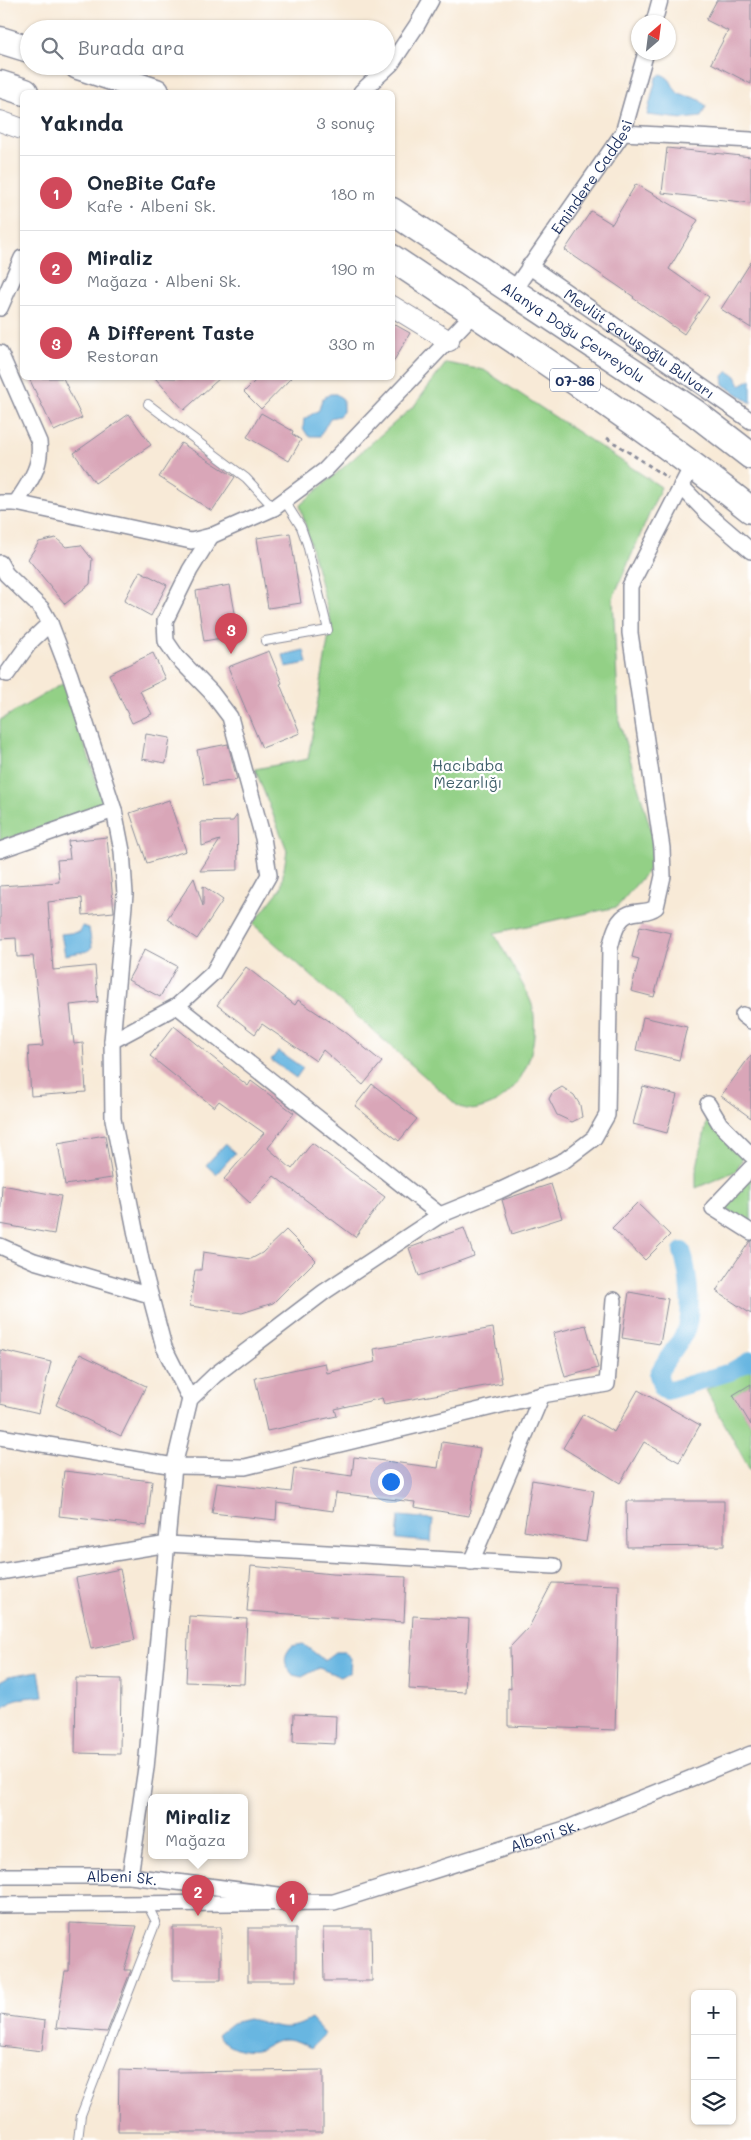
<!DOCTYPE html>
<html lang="tr">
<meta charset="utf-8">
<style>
body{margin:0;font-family:Mali,sans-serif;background:#f6f6f7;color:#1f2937}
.controls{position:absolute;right:15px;bottom:15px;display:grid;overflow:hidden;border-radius:8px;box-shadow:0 1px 4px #0004}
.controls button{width:45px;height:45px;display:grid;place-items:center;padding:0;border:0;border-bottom:1px solid #e0e1e3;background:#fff;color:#1f2937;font:25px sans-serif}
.compass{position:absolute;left:631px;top:15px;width:45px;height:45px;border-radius:50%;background:#fff;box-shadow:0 1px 4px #0004;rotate:28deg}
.you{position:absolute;left:390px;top:1481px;width:18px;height:18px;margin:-12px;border:4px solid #fff;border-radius:50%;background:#1a73e8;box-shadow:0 0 0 8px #1a73e833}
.badge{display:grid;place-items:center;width:32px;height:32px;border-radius:50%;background:#d1495b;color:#fff;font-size:16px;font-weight:700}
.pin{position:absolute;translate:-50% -41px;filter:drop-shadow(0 1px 2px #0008)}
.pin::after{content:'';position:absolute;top:26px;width:18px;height:15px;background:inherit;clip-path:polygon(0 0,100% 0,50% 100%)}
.popup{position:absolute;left:148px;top:1794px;width:100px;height:65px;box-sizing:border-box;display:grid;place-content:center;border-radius:8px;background:#fff;filter:drop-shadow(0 1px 4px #0005);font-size:16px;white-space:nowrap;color:#747a83}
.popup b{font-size:19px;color:#1f2937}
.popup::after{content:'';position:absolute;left:50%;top:100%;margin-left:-10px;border:10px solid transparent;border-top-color:#fff}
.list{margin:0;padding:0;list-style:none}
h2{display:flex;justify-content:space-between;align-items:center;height:65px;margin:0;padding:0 20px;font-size:21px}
h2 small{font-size:16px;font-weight:400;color:#747a83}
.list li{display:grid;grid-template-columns:32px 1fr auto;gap:15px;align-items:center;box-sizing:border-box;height:75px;padding:0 20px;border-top:1px solid #e0e1e3}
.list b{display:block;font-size:19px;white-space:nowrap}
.list p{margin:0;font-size:16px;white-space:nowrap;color:#747a83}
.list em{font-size:16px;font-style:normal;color:#747a83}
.icon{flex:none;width:28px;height:28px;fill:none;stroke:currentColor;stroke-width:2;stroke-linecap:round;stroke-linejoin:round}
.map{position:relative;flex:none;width:751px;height:2140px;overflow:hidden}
.search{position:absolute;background:#fff;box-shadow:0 1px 4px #0004;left:20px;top:20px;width:375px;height:55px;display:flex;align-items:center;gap:12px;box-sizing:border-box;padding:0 18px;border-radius:28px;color:#747a83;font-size:19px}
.panel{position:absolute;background:#fff;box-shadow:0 1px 4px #0004;left:20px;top:90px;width:375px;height:290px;border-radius:8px}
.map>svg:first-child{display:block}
</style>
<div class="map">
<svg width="751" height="2140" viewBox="0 0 751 2140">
<rect width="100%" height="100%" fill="#fff"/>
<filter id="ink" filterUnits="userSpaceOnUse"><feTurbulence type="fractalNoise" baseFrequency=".02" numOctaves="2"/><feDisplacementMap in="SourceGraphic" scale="10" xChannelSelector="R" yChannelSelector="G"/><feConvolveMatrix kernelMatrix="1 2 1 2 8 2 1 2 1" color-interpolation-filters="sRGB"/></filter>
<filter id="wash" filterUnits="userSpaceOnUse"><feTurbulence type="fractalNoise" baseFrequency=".0096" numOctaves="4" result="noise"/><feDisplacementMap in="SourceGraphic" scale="20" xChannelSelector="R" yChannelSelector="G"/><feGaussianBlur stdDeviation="1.12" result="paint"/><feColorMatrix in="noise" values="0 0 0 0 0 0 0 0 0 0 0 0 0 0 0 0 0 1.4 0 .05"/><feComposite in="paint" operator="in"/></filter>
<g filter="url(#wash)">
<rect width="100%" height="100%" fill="#f8ead7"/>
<path fill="#93d086" stroke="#578072" d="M446 363 484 370 661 487 613 598 619 721 653 837 651 867 617 907 494 933C502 949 530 994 533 1008 540 1049 522 1100 477 1109 472 1111 464 1108 459 1107L253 924 281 888 287 850 255 769 308 759 331 623 300 505 414 406Z
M64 683 105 806 0 841V720Z
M709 1113 744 1156 736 1171 696 1188V1171Z
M751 1176V1226L723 1207Z
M751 1365V1384L734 1395 751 1425V1472L706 1390Z"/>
<path fill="#67b6e1" stroke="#4172a0" d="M661 74C674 80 670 84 677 92 683 99 694 92 706 106L701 117 683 119 647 115 656 78Z
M728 371 736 376 740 385 751 379V403L724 385 723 376Z
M330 394H336L343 399V412L339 416 330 418 320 436H308L303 428 304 419 319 410 322 399Z
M304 650 307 663 286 667 283 655Z
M82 926 89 928 92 947 88 951 65 955 61 934 80 932Z
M278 1051 303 1068 296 1078 271 1060Z
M225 1144 235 1153 216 1174 206 1165Z
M399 1516 433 1519 431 1542 397 1539Z
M303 1644 324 1660 335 1652H344L351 1658 350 1672 341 1677 319 1668 302 1677 293 1675C284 1664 282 1657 292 1646Z
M39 1671 43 1696 16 1699 0 1710V1681L9 1676Z
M248 2019C276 2024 284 2035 311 2019L325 2034 311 2048C303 2044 295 2039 285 2039 276 2039 268 2045 260 2049 245 2054 226 2046 217 2035L232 2023Z"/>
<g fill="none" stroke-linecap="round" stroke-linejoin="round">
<path stroke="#67b6e1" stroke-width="18" d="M682 1251C688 1270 694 1314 685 1332 677 1348 665 1359 658 1375L663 1389 667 1391 730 1372 751 1360"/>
</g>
<g id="blocks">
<path fill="#d9a6b8" d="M717 0H751V84L711 63 728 31 706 20Z
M667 148 751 157V203L662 193Z
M636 184 698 220 669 269 709 297 684 334 633 298 634 297 565 250 591 211 612 224Z
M751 262V328L721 309Z
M392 323 410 333 392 364Z
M29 378H63L82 418 54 431Z
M155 378H220L184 410Z
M258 378H291L261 409 244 392Z
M261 413 293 431 292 434 301 440 289 461 247 437Z
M129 414 151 445 95 483 74 453Z
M181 443 235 477 212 511 159 477Z
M290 533 301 603 268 608 257 538Z
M56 538 66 547 81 545 92 559 90 584 65 604 28 559 39 542Z
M140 571 167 585 151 616 124 601Z
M230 585 239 635 204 641 196 591Z
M269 651 282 683 280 684 300 733 262 748 228 667Z
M153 653 165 679 140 691 152 714 132 723 109 674Z
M146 734 170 738 166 763 142 759Z
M228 744 237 780 204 785 197 750Z
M169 800 186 851 147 863 130 813Z
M237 815 238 870 200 871 220 840 202 846 201 822 233 821Z
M107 837 114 912 83 915 82 898 48 902 53 970 95 966 98 1002 70 1005 74 1044 83 1043 86 1092 31 1096 28 1047 43 1046 33 956 17 957 16 938 0 939V886L59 882 57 860 70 859 68 841Z
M194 878 203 906V886L223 900 197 939 167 919Z
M640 926 671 933 654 997 631 991 639 959 632 957Z
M145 949 177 966 160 997 128 980Z
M246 967 295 1005 298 1000 344 1031 382 1062 363 1085 323 1050 316 1061 262 1024 255 1034 217 1005Z
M643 1017 687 1027 679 1060 636 1050Z
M174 1026 248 1086 251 1081 294 1113 268 1148 292 1169 312 1143 385 1197 355 1237 274 1176 250 1203 224 1179 264 1133 219 1101 214 1107 150 1056Z
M751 1055V1118L721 1096Z
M372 1084 417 1119 399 1141 355 1106Z
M643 1086 677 1095 667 1133 633 1124Z
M562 1087 574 1095 580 1105 582 1117 572 1122 557 1115 549 1099 552 1093Z
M105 1135 112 1178 65 1185 58 1143Z
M551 1184 562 1218 512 1234 502 1200Z
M2 1185 61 1196 54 1234 0 1224Z
M637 1203 670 1235 645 1260 612 1228Z
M464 1228 474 1256 419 1276 409 1248Z
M286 1230 316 1260 273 1303 242 1313 190 1306 195 1270H201L203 1252 251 1259 262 1253Z
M750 1241H751V1314L716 1291Z
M629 1292 668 1299 660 1344 622 1338Z
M586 1325 598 1368 565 1377 553 1333Z
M493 1328 502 1383 384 1404 382 1398 335 1409 337 1416 267 1431 255 1378 325 1363 327 1373 376 1362 374 1349Z
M0 1350 51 1362 39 1413 0 1404Z
M80 1354 146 1386 121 1436 56 1405Z
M751 1384V1425L733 1395Z
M638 1390 700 1425 679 1462 644 1442 620 1483 563 1448 583 1414 614 1432Z
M442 1442 480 1448 469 1516 414 1507 415 1502 336 1493 333 1511 277 1503 276 1520 212 1513 217 1483 291 1492 294 1468 352 1476 354 1457 438 1468Z
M64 1471 152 1481 147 1526 59 1516Z
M532 1480 594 1491 586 1542 524 1531Z
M626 1501H724V1546L627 1547Z
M251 1566 332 1574 406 1577 404 1622 247 1611Z
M120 1569 135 1640 91 1649 76 1578Z
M552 1583 619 1585 615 1730 508 1726V1688L511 1689 510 1647 529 1627Z
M189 1616 247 1619 244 1684 186 1682Z
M413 1616 469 1619 465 1692 409 1689Z
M76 1678 121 1679 120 1754 75 1753Z
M294 1714 336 1716 335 1744 293 1742Z
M70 1923 137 1926 124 1970H131L107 2032 56 2028 65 1971H69Z
M173 1927H221V1980H173Z
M248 1928H296V1981H248Z
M323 1928H371L372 1981H324Z
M0 2015 45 2021 42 2051 0 2046Z
M119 2070 178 2072 323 2070V2132H118Z"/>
</g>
</g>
<g filter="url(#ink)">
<use href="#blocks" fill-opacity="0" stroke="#8a8c9a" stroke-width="1"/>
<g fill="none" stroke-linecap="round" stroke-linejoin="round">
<g stroke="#8a8c9a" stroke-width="10">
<path id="service" d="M148 404 246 478 274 508
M265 641 328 630 307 544 301 527 284 500
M78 2140 81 2115 156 1922 147 1904"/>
</g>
<g stroke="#8a8c9a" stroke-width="18">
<g id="minor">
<path d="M654 22 660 0"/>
<path d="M361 92 391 64 417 25 431 0"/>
<path d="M623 133 751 140"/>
<path id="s1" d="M529 266 751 421"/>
<path id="s2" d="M513 291 623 133 646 52"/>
<path d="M0 308 22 258"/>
<path d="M0 353 39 442C42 467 29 483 16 503"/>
<path d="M681 486 708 514 751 551"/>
<path d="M0 503H16L191 541 211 536 274 508 325 470 474 313"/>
<path d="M0 563 6 574 42 609 50 623 70 675 114 810 122 851 125 894 112 1041 113 1119 141 1260 164 1347 190 1399"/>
<path d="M7 674 30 642 50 623"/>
<path d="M0 850 114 810"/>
<path d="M177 1006 440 1215"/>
<path d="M743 1015 751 1021"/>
<path d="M112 1041 177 1006 213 973 269 875 263 838 230 717 211 692 177 657 166 641 165 621 190 570 211 536"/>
<path d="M708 1104 720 1124 751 1155"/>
<path d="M751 1168 713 1208 751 1232"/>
<path d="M0 1246 34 1261 150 1295"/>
<path d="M0 1437 174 1466 245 1467 542 1395 607 1384 614 1300"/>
<path d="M471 1562 542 1395"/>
<path d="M0 1572 168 1544 554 1566"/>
<path id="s3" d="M0 1876H130L278 1895"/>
<path d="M130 1876 146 1768 174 1466 190 1399 215 1375 324 1292 440 1215 499 1191 565 1160 594 1138 607 1115 610 948C613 937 616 919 629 914 639 910 647 914 656 907L663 876 662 848 630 633V586L693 464"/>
<path id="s4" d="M0 1905 334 1902 568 1828 751 1754"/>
</g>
</g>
<g stroke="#8a8c9a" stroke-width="22">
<path id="tertiary" d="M0 121 22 129
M392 306 449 341"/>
</g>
<g stroke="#8a8c9a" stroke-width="29">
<g id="trunk">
<path d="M0 40 29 49"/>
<path d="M78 66 156 92"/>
<path d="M0 84 25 92"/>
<path id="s5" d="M392 211 694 412 751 456"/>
<path d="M392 258C514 340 636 419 751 510"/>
</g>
</g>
<path stroke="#8a8c9a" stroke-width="3" stroke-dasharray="4 4" stroke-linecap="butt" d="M607 438 668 478"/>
<use href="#service" stroke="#fff" stroke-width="8"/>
<use href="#minor" stroke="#fff" stroke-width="15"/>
<use href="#tertiary" stroke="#fff" stroke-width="20"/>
<use href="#trunk" stroke="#fff" stroke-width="26"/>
</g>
</g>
<g text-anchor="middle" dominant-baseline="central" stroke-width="4.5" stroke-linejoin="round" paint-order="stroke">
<rect fill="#fff" stroke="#5f6d8e" stroke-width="1" x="550" y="368.5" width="50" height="23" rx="4"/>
<g font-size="14" font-weight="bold" fill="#1b2f5e">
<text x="575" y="380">07-36</text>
</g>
<g font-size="15" fill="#1b2f5e" stroke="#fff">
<text stroke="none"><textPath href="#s2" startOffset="139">Emindere Caddesi</textPath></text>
<text stroke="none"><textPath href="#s5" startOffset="218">Alanya Doğu Çevreyolu</textPath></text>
<text stroke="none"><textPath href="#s1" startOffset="135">Mevlüt çavuşoğlu Bulvarı</textPath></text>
<text stroke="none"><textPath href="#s4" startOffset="555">Albeni Sk.</textPath></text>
<text stroke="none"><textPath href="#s3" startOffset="122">Albeni Sk.</textPath></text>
</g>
<g font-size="15" fill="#3f5f6a" stroke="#fff">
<text x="468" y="765">Hacıbaba<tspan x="468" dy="17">Mezarlığı</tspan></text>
</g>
</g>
</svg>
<div class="controls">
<button>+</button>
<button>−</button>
<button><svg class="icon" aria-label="layers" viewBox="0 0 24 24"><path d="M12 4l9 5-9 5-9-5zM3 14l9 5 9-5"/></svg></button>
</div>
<svg class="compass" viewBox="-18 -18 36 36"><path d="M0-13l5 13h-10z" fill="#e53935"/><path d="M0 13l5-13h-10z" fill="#747a83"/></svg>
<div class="you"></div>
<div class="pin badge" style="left:292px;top:1922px">1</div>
<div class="pin badge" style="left:198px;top:1916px">2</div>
<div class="popup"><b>Miraliz</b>Mağaza</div>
<div class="pin badge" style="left:231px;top:654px">3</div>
<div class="search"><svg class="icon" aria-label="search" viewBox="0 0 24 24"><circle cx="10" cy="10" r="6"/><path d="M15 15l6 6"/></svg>Burada ara</div>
<section class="panel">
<h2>Yakında<small>3 sonuç</small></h2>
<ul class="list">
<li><span class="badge">1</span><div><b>OneBite Cafe</b><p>Kafe · Albeni Sk.</p></div><em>180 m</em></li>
<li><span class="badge">2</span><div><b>Miraliz</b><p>Mağaza · Albeni Sk.</p></div><em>190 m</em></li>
<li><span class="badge">3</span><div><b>A Different Taste</b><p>Restoran</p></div><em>330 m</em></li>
</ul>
</section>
</div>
